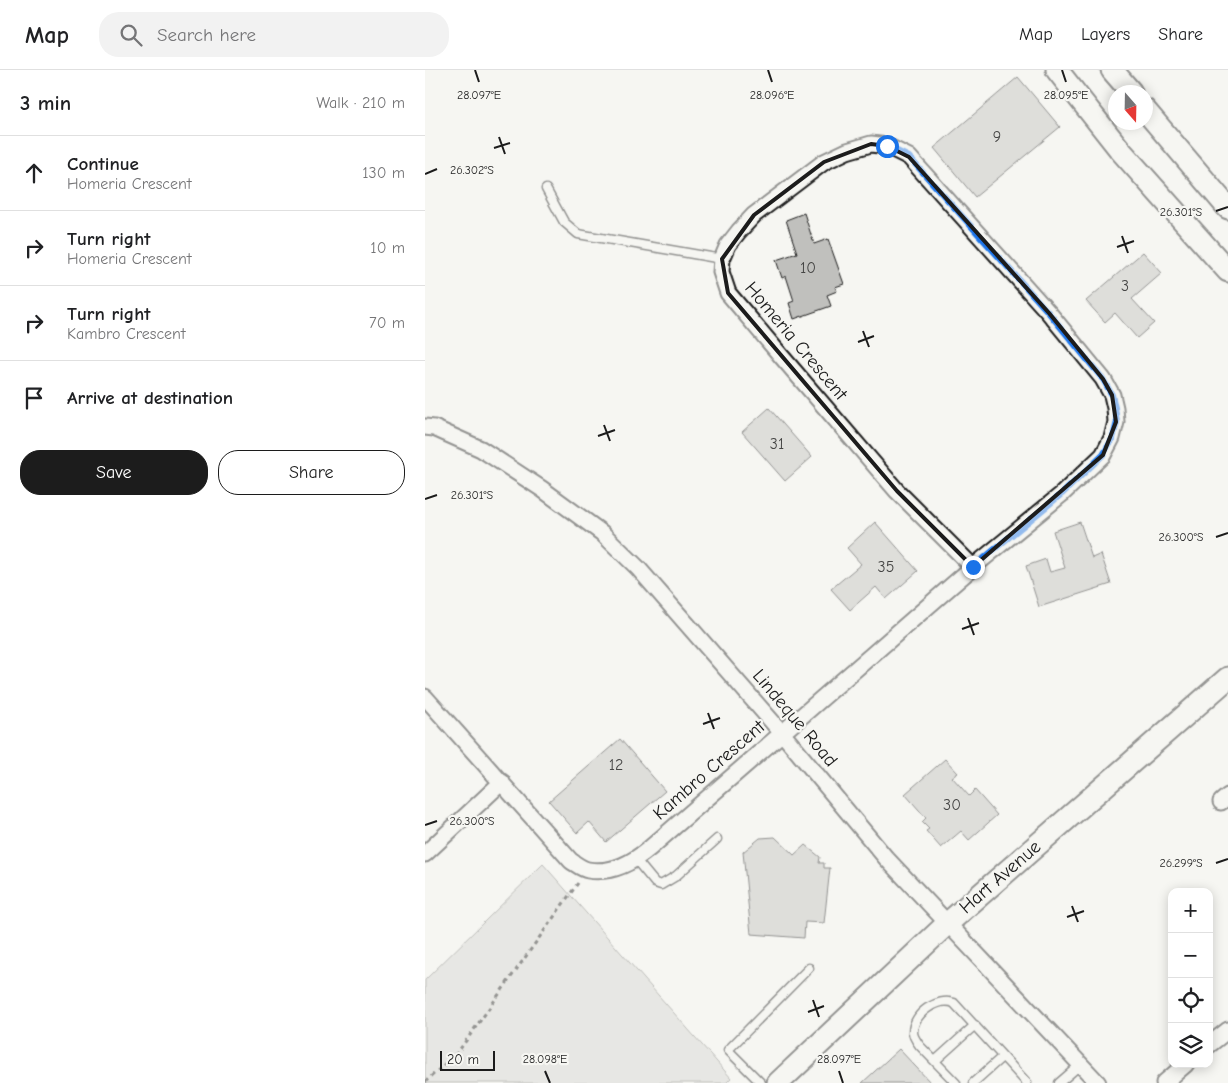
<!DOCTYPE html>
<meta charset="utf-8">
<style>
body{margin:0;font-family:"Comic Neue",sans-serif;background:#f2f2f2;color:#202124}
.controls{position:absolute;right:15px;bottom:15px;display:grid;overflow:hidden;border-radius:10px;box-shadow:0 2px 12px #0003}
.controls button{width:45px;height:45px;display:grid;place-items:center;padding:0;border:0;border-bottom:1px solid #e0e0e0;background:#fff;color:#202124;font:25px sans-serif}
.compass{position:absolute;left:683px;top:15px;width:45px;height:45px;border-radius:50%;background:#fff;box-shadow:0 2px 12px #0003;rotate:160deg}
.scale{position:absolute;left:15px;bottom:12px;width:55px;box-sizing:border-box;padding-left:5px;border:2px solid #1c1c1c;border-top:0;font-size:14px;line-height:18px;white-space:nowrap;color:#1c1c1c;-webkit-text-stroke:4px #f6f6f2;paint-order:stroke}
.stop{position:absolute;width:15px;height:15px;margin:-11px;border:4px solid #1a73e8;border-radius:50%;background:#fff}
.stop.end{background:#1a73e8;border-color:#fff;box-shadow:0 1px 5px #0008}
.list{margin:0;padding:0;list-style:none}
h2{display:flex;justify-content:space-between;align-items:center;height:65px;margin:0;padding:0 20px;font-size:21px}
h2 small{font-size:16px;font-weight:400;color:#757577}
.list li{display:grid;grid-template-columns:32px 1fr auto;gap:15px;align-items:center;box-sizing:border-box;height:75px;padding:0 20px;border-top:1px solid #e0e0e0}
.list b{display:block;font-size:19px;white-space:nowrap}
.list p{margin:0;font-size:16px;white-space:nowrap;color:#757577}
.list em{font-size:16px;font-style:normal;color:#757577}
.actions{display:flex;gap:10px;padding:15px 20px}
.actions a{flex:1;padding:11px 0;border:1px solid #1c1c1c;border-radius:20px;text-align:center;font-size:18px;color:#1c1c1c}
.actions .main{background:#1c1c1c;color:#fff}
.icon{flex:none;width:28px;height:28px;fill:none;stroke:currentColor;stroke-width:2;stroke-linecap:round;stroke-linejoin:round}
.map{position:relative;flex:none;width:803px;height:1013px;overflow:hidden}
header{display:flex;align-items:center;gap:30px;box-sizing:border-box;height:70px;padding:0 25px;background:#fff;border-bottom:1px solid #e0e0e0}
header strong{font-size:24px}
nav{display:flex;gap:28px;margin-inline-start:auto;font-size:18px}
.search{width:350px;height:45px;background:#f2f2f2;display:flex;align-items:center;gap:12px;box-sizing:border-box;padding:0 18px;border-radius:20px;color:#757577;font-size:19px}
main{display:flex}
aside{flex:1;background:#fff}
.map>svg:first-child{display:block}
</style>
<header>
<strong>Map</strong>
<div class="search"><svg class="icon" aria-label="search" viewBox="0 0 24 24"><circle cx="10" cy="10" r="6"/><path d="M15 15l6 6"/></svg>Search here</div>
<nav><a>Map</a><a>Layers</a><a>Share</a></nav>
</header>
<main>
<aside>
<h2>3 min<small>Walk · 210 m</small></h2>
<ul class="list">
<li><svg class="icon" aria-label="ahead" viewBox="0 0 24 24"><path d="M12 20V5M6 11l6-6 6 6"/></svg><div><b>Continue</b><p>Homeria Crescent</p></div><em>130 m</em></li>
<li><svg class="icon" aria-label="right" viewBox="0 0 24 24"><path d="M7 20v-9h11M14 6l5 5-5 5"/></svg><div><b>Turn right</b><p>Homeria Crescent</p></div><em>10 m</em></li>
<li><svg class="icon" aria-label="right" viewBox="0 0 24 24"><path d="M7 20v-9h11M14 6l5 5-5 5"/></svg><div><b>Turn right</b><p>Kambro Crescent</p></div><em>70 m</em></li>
<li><svg class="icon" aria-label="arrive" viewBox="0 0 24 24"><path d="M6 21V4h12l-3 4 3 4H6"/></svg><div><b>Arrive at destination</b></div></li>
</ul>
<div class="actions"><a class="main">Save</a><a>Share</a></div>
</aside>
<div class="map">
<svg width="803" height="1013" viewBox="0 0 803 1013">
<rect width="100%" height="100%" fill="#f6f6f2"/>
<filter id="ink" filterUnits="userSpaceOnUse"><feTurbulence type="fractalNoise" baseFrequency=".02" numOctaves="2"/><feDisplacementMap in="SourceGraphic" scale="10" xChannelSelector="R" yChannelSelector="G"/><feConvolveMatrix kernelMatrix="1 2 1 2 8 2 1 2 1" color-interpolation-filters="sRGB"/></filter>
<g filter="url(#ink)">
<path fill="#d6d6d2" stroke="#797977" d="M118 794 306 1008 301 1013H0V910Z"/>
<path fill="#c0c0bd" stroke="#1c1c1c" d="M593 7 635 57 550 127 509 78Z
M379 143 389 174 403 169 419 214 410 217 412 221 402 225 406 236 369 249 364 233 369 231 361 206 357 208 351 190 372 183 361 150Z
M718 182 737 203 707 229 729 253 712 268 690 243 680 252 661 231Z
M344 338 387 387 360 411 317 362Z
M450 452 493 501 461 529 451 517 425 540 406 519 436 494 422 478Z
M655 452 667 488 676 484 686 514 614 537 601 496 621 489 625 502 640 498 628 461Z
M195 669 240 721 181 772 164 752 152 763 124 731Z
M520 689 533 703 527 707 544 726 550 720 572 745 544 770 536 761 516 778 501 761 504 759 497 752 501 748 480 724Z
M350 767 369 785 380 775 395 787 394 793H399V798H405L399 853 380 852 379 868 326 864 318 782 335 768Z
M474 979 506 1013H437Z"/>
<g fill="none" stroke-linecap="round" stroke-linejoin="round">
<g stroke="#1c1c1c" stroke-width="11">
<path id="lane" d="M121 119 139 152 153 164 297 189
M211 790 230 813 236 815 251 806 292 769
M510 991 550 955
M336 1013 303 980 384 898
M531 1013 495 976C492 972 488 967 488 962 488 943 513 927 529 933L602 1013
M548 1013 577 987
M634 1013 656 994"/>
</g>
<g stroke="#1c1c1c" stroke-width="19">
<path id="street" d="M0 357 9 358 56 379 117 419 177 463 213 498 357 663 461 788 673 1013
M0 627 146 791C151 794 157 799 163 800 187 804 207 793 225 778L548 497 637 424 678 385 687 368 691 352 690 338 687 325 678 309 624 243 484 87 462 76 446 74 422 81 399 92 329 145 314 161 303 175 297 189 296 202 303 223 357 287 472 421 548 497
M796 732 803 726
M0 784 77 712
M784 975 803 960
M739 1013 761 994"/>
</g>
<g stroke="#1c1c1c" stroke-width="25">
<path id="secondary" d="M632 0 696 81 803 201
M687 0 706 22
M720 40 803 138
M353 1013 523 853 803 608"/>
</g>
<path stroke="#1c1c1c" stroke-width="3" stroke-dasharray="4 4" stroke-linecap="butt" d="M0 1012 33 982 153 813"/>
<use href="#lane" stroke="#f6f6f2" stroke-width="8"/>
<use href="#street" stroke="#f6f6f2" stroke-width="15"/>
<use href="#secondary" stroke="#f6f6f2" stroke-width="21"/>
</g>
</g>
<g fill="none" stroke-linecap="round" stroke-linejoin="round" filter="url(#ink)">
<path stroke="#1a73e8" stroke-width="6" d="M462 76 484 87 624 243 678 309 687 325 690 338 692 352 688 368 678 385 637 424 548 497"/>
</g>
<path d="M0 0H803V1013H0ZM446 74 462 76 484 87 624 243 678 309 687 325 691 352 678 385 548 497 472 421 303 223 297 189 329 145 399 92Z" fill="#f6f6f2" fill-opacity=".55" fill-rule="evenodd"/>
<path fill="none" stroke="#1c1c1c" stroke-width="4" stroke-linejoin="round" d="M446 74 462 76 484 87 624 243 678 309 687 325 691 352 678 385 548 497 472 421 303 223 297 189 329 145 399 92Z"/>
<path fill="none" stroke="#1c1c1c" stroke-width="2" d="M50 0 54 12M343 0 347 12M637 0 641 12M74 67 80 84M69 78 85 73M0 104 12 99M791 141 803 137M697 166 703 183M692 177 709 171M438 261 444 277M433 272 449 266M179 355 185 371M173 366 190 360M0 429 12 425M791 467 803 463M543 548 549 565M537 559 554 553M283 643 289 659M278 654 295 648M0 755 12 751M791 793 803 789M647 836 653 852M642 847 659 841M388 930 394 947M383 942 399 936M120 1001 125 1013M414 1001 418 1013"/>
<g text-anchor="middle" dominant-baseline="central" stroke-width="4.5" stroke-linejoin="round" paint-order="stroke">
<g font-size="16" fill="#454544">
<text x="572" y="67">9</text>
<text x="383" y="198">10</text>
<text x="700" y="216">3</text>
<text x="352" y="374">31</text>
<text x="461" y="497">35</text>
<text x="191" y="695">12</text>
<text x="527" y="735">30</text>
</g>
<g font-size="19" fill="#1c1c1c" stroke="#f6f6f2">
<text transform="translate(371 271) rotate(50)">Homeria Crescent</text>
<text transform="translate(370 648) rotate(50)">Lindeque Road</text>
<text transform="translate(284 700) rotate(-41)">Kambro Crescent</text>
<text transform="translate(575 807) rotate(-41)">Hart Avenue</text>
</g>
</g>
<g font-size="12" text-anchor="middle" fill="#1c1c1c" stroke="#f6f6f2" stroke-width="4.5" stroke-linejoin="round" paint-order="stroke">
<text x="54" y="29">28.097°E</text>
<text x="347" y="29">28.096°E</text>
<text x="641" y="29">28.095°E</text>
<text x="47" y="104">26.302°S</text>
<text x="756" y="146">26.301°S</text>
<text x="47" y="429">26.301°S</text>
<text x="756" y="471">26.300°S</text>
<text x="47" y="755">26.300°S</text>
<text x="756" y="797">26.299°S</text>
<text x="120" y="993">28.098°E</text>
<text x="414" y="993">28.097°E</text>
</g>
</svg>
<div class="controls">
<button>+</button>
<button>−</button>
<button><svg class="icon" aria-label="locate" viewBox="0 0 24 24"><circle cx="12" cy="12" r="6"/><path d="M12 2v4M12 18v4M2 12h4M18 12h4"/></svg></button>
<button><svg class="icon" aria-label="layers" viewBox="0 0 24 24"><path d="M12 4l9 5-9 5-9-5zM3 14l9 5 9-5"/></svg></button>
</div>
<svg class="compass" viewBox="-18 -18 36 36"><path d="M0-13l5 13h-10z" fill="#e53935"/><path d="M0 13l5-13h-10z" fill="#757577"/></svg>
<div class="scale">20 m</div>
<div class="stop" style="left:462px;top:76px"></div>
<div class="stop end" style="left:548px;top:497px"></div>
</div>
</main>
